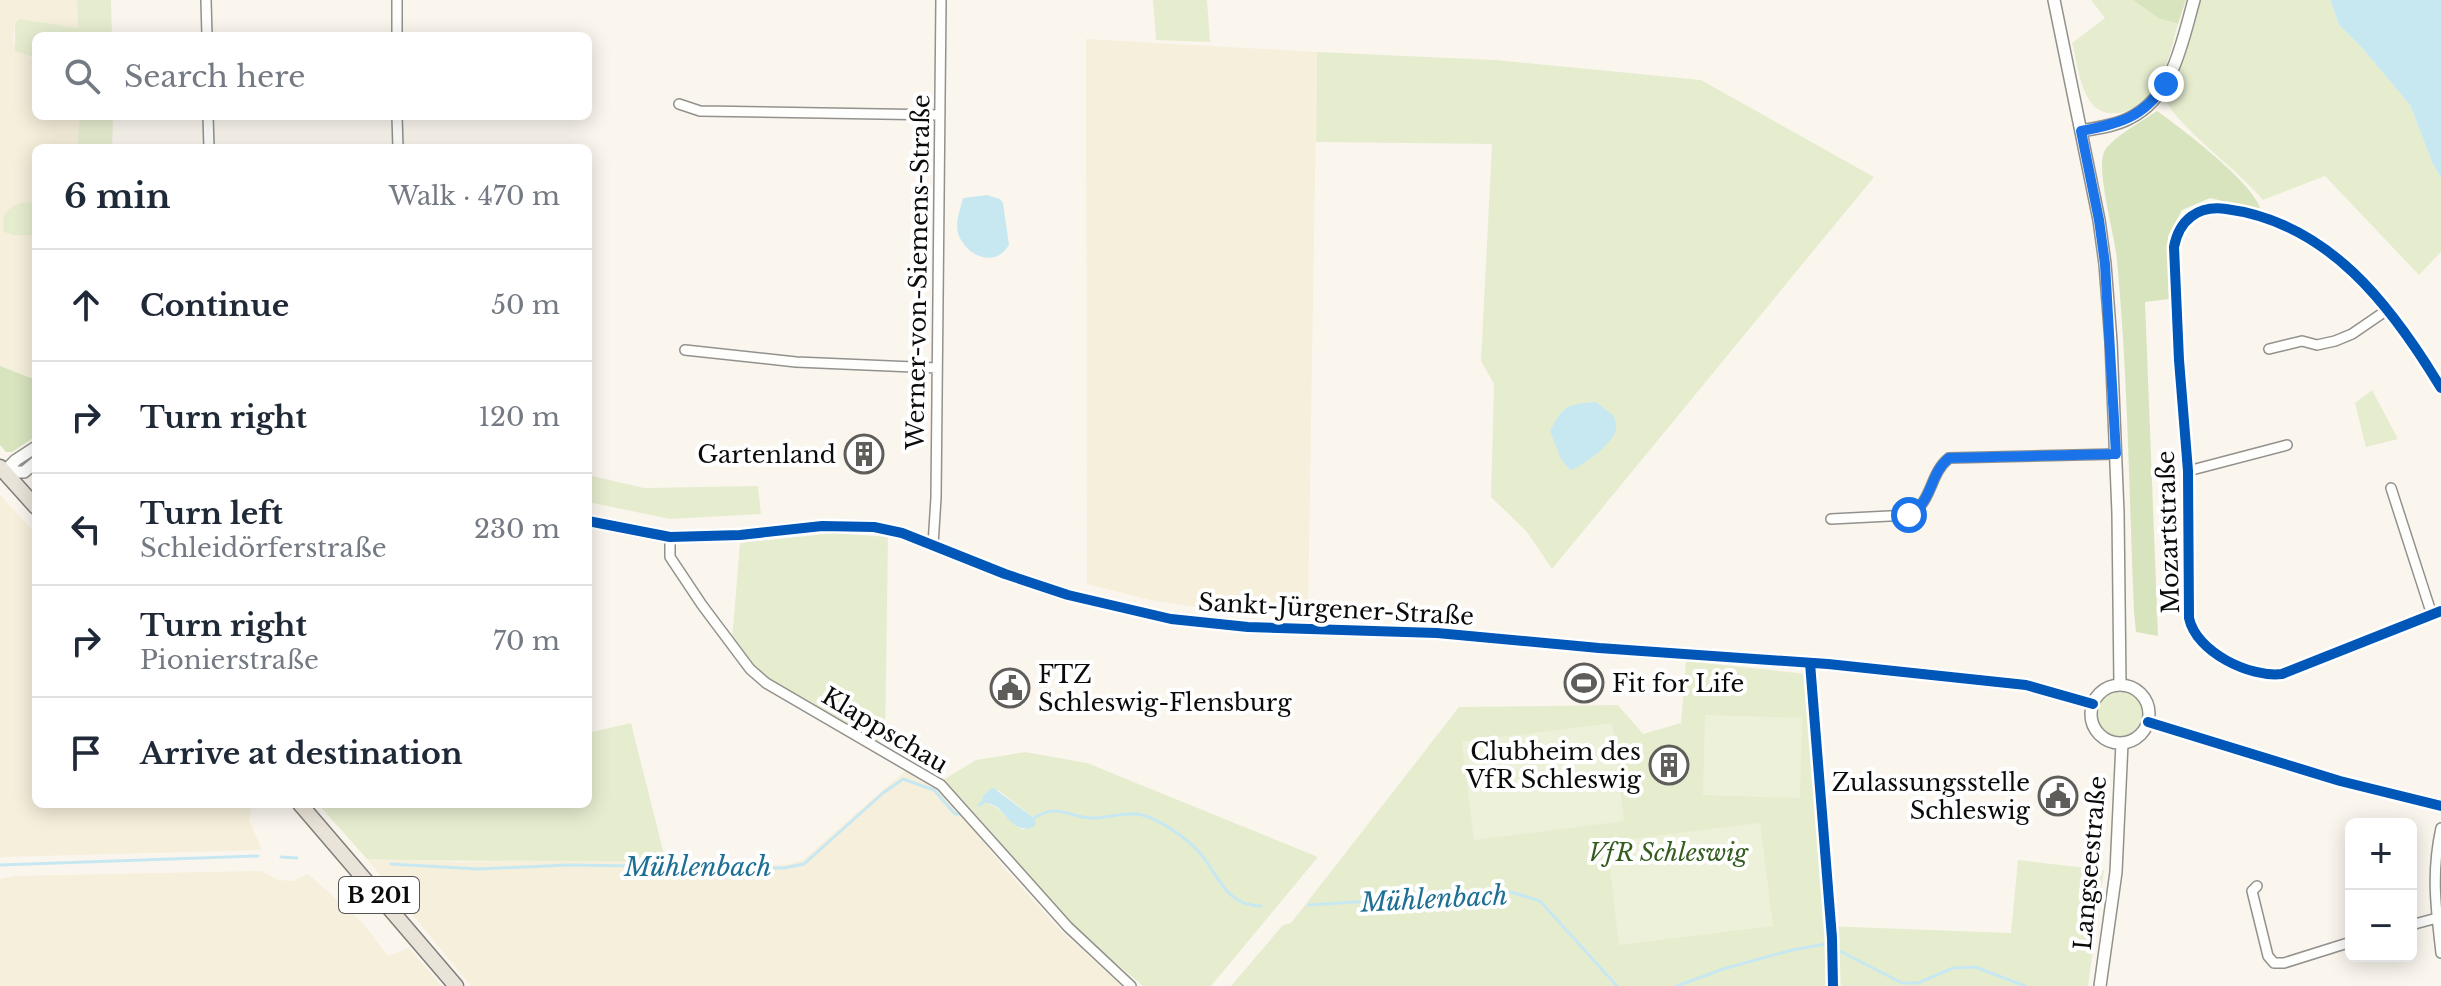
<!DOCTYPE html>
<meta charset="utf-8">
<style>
body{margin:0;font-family:"Libre Baskerville",serif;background:#f6f6f7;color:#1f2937}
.controls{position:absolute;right:24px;bottom:24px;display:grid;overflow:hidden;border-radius:12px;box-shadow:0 4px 20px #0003}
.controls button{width:72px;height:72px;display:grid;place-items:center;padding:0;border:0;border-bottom:2px solid #e0e1e3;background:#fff;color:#1f2937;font:40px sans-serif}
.stop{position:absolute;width:24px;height:24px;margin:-18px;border:6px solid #1a73e8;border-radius:50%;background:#fff}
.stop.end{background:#1a73e8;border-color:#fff;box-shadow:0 2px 8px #0008}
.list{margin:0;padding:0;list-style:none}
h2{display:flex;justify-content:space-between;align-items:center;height:104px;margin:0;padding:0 32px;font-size:34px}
h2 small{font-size:26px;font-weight:400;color:#747a83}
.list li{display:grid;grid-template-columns:52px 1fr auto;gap:24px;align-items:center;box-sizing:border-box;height:112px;padding:0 32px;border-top:2px solid #e0e1e3}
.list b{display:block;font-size:30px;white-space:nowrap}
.list p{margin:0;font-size:26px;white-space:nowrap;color:#747a83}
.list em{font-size:26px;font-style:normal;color:#747a83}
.icon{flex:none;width:44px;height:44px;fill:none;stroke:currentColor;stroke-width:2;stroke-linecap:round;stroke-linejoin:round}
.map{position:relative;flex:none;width:2441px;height:986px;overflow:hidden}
.search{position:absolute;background:#fff;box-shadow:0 4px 20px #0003;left:32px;top:32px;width:560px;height:88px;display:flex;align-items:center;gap:20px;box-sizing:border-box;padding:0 28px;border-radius:12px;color:#747a83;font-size:30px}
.panel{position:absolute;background:#fff;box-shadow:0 4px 20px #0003;left:32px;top:144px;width:560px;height:664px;border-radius:12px}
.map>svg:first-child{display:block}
</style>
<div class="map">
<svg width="2441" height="986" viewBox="0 0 2441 986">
<rect width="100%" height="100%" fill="#faf6ee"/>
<path fill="#f5efdb" d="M0 0H77L78 28 19 19 15 24 13 42 29 57 36 58V116H80L77 148H36V205L27 202 13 235H36V380L0 366Z
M1086 39 1317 52 1308 609 1222 611 1150 600 1087 584Z
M0 495 36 534V804H248L251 809 249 820 262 850 0 857Z
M906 770 936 789 954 805 1004 868 1060 930 1122 986H471L367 859 462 862 569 860 785 865 803 860Z
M261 871 278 880 293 881 308 874 362 922 388 956 409 948 442 986H0V879L15 876Z"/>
<path fill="#e6edcf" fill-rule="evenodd" d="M77 0H111L112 36H36V58L15 51V24L19 19 78 28Z
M1153 0H1207L1210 42 1156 40Z
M2091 0H2133L2158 18 2178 24C2169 57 2160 107 2119 113 2111 114 2102 113 2095 107 2080 94 2077 61 2072 43L2105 18Z
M2200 0H2330L2339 25 2362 48 2410 105 2432 162 2441 178V252L2419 275 2325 176 2263 200C2234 166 2190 138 2166 102L2185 52Z
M1317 52 1495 60 1701 80 1874 177 1552 569 1527 532 1491 497 1494 384 1481 361 1492 144 1316 142Z
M80 116H113L112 148H77Z
M27 202 36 205V235H13L4 232C0 213 9 205 27 202Z
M2372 390 2398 439 2366 447 2355 403Z
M588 475 644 488 758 486 761 514 670 519 588 502Z
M835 533 888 537 885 745 770 680 751 664 732 640 740 543Z
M1686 661 1807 674 1812 684 1826 926 2011 933 2018 860 2104 870 2088 986H1231L1283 925 1291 923 1459 707 1618 705 1643 734 1681 723Z
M2098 714a23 23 0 1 1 46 0a23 23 0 1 1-46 0Z
M631 723 666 862C566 860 467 862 367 859L318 804H588V733Z
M1025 752 1087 763 1318 857 1211 986H1143C1118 964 1091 944 1068 920 1024 875 988 823 943 780L976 760ZM998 790 1034 818 1024 830C1007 823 1003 807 985 803Z"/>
<path fill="#d7e4be" d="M2133 0H2186L2178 24 2158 18Z
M2157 111C2181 128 2254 183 2261 210L2210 198 2182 210 2168 236 2169 299 2145 302 2158 636 2136 632 2134 612C2129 495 2128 377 2117 260 2115 236 2096 171 2104 152 2111 138 2144 120 2157 111Z
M0 366 36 380V436L12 452H6L0 445Z"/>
<path fill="#eef1d9" d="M1705 715 1802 718 1800 798 1703 795Z
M1612 723 1624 821 1474 840 1462 742Z
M1760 823 1773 926 1619 945 1607 842Z"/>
<path fill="#c8e8f1" d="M2330 0H2441V178L2432 162 2410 105 2362 48 2339 25Z
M987 195 1000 199 1003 203 1009 245C995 268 968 257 959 236 954 224 960 210 963 198Z
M1596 402 1614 416C1615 421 1617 425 1616 430 1613 443 1583 467 1570 470L1561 459 1550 431C1564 405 1567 404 1596 402Z
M992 787 1034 818 1036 824 1032 828C1015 831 1011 821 1000 810 996 805 989 804 983 802L982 797Z"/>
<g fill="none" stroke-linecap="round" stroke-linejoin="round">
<path stroke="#c8e8f1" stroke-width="3" d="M979 805 983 802
M1034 818C1060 802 1068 818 1093 818 1109 818 1125 811 1142 815 1159 819 1188 839 1199 852 1220 876 1224 905 1261 906
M281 857 297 858
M391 864 478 869 568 865 784 868 804 864 883 793 903 779 934 790 955 814H962
M0 865 258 856
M1309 905 1511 892 1540 901 1617 986
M1677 986 1723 969 1792 950 1826 944 1902 983H1918L1953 968 1975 967 2025 986"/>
<g stroke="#93918d" stroke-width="12">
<path id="minor" d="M206 0 207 36
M397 0V36
M679 104 700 111 940 115
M208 116 209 148
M397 116 398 148
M2269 349 2302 341 2317 345 2335 341 2352 334 2387 310
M685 350 796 362 937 368
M2441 388C2391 305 2328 222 2226 209 2198 205 2179 220 2174 247L2179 360 2188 471 2189 618C2196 652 2250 678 2282 674L2441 611
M2188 471 2287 445
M2391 488 2432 615
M1831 519 1909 515C1933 502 1929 474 1949 458L2116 454
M670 537V557L702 605 750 669 766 683 941 785 1068 927 1131 986
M933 545 936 498 941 0
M2441 828C2431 873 2436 908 2441 953
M2257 886 2252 891 2268 956 2274 963H2284L2351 942
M2411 925 2437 918"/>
</g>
<g stroke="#93918d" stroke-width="14">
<path id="tertiary" d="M2054 0 2099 220 2105 264 2111 342 2118 513 2120 685
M2081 131C2097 128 2115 126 2130 118 2173 97 2182 42 2194 0
M4 472 16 460 36 447
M4 472H24L36 462
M588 521 670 537 740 535 822 526 874 527 902 533 1005 574 1068 595 1171 619 1248 627 1437 633 1599 648 1828 664 2026 685 2093 704
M2091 714a29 29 0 1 1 58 0a29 29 0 1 1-58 0Z
M2148 722 2340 781 2441 806
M2100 986 2116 872 2122 743"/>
</g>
<g stroke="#807e7a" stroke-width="17">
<path id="primary" d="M0 467 36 507
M300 804 456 986"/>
</g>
<use href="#minor" stroke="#fefefc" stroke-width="9"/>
<use href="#tertiary" stroke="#fefefc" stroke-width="11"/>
<use href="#primary" stroke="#eae3d9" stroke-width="14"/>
<g stroke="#fff" stroke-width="15">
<path id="cycleway" d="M2441 388C2391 305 2328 222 2226 209 2198 205 2179 220 2174 247L2179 360 2188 471 2189 618C2196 652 2250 678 2282 674L2441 611
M588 521 670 537 740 535 822 526 874 527 902 533 1005 574 1068 595 1171 619 1248 627 1437 633 1599 648 1828 664 2026 685 2093 704
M1810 663 1832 938 1833 986
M2148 722 2340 781 2441 806"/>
</g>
<use href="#cycleway" stroke="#0057b8" stroke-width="10"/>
</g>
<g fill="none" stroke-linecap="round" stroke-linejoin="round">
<path stroke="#1a73e8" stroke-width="10" d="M1909 515C1933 502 1929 474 1949 458L2116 454 2105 264 2099 220 2081 131C2121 123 2142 118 2166 84"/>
</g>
<defs>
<g id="building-ring" transform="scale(2)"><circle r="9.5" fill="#fff" stroke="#5f5d5a" stroke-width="1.5"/><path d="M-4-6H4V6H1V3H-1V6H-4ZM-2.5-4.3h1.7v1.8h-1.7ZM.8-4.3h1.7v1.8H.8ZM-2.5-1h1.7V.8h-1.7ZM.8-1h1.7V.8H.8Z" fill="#5f5d5a"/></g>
<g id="stadium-ring" transform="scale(2)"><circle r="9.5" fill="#fff" stroke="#5f5d5a" stroke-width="1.5"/><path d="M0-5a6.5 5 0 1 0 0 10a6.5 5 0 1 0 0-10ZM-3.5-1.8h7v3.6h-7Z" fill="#5f5d5a"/></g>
<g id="civic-ring" transform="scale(2)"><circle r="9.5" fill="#fff" stroke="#5f5d5a" stroke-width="1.5"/><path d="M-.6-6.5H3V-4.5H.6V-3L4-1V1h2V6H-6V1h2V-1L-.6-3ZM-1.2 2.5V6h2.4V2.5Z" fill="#5f5d5a"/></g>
</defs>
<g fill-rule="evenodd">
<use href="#building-ring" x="864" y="454"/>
<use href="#stadium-ring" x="1584" y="683"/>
<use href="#civic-ring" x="1010" y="688"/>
<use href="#building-ring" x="1669" y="765"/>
<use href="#civic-ring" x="2058" y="796"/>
</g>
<g text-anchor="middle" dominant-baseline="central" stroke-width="8" stroke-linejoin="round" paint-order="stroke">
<rect fill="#fff" stroke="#545454" stroke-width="2" x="339" y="877" width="80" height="36" rx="6"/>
<g font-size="22" font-weight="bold" fill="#0b0b0b">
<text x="379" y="895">B 201</text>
</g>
<g font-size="24" fill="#0b0b0b" stroke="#fff">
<text transform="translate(918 272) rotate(-89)">Werner-von-Siemens-Straße</text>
<text transform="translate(2168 532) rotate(-92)">Mozartstraße</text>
<text transform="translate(1336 609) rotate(3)">Sankt-Jürgener-Straße</text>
<text transform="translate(885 730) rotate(31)">Klappschau</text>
<text transform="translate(2090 863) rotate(-85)">Langseestraße</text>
</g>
<g font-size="24" fill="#0b0b0b" stroke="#fff" text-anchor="end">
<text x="836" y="454">Gartenland</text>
<text x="1038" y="674" text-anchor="start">FTZ<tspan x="1038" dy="28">Schleswig-Flensburg</tspan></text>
<text x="1612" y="683" text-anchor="start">Fit for Life</text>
<text x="1641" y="751">Clubheim des<tspan x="1641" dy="28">VfR Schleswig</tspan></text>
<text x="2030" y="782">Zulassungsstelle<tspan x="2030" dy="28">Schleswig</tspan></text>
</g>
<g font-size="24" font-style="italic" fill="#355d20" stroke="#fff">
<text x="1668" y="852">VfR Schleswig</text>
</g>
<g font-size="26" font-style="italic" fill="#1d6f93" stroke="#fff">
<text x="698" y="867">Mühlenbach</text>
<text transform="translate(1434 899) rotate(-3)">Mühlenbach</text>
</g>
</g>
</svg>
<div class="controls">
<button>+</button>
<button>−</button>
</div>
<div class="stop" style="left:1909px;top:515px"></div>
<div class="stop end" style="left:2166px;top:84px"></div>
<div class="search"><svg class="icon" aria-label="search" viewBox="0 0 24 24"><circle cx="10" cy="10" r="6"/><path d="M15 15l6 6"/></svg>Search here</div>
<section class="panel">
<h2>6 min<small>Walk · 470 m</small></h2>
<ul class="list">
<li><svg class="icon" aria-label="ahead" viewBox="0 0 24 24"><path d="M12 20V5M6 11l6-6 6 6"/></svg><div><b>Continue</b></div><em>50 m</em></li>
<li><svg class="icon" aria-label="right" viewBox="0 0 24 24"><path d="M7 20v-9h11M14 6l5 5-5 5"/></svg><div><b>Turn right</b></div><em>120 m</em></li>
<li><svg class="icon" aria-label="left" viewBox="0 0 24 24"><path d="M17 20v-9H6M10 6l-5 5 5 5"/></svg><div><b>Turn left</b><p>Schleidörferstraße</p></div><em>230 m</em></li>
<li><svg class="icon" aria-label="right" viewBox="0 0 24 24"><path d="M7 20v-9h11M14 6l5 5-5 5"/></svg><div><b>Turn right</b><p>Pionierstraße</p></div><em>70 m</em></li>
<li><svg class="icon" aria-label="arrive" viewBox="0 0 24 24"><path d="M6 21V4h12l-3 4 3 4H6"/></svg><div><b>Arrive at destination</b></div></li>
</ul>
</section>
</div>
